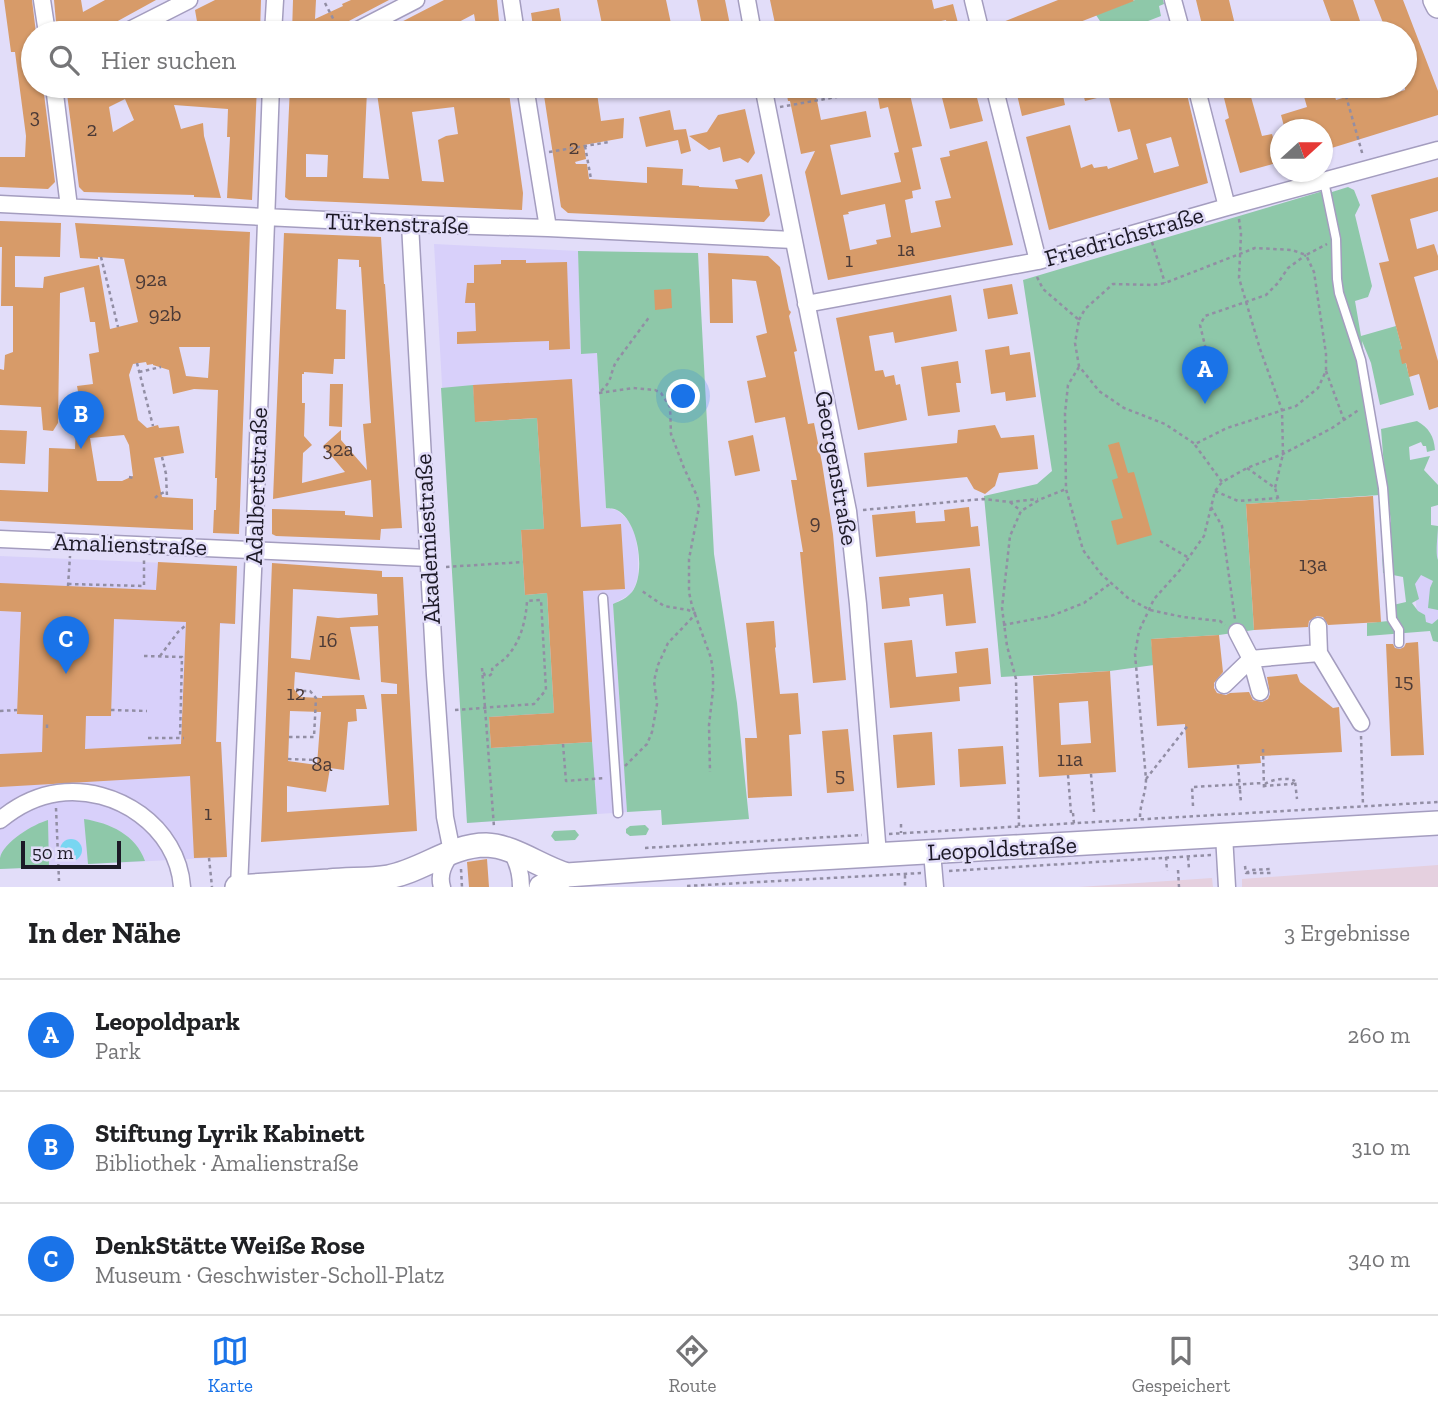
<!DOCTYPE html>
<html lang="de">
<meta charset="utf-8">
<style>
body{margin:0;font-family:"Zilla Slab",serif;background:#f6f6f6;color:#202124}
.compass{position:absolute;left:1270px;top:119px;width:63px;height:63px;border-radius:50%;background:#fff;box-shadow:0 2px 5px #0004;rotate:69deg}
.scale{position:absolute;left:21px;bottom:18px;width:100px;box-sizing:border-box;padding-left:7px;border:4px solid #1c1926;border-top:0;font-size:19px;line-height:24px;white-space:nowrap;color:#1c1926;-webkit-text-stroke:5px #e2ddf9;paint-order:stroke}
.you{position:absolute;left:684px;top:397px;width:24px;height:24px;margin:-18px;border:5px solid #fff;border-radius:50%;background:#1a73e8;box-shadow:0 0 0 10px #1a73e833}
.badge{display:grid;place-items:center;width:46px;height:46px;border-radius:50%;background:#1a73e8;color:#fff;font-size:23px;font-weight:700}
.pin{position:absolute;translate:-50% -58px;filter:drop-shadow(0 2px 4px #0008)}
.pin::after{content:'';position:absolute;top:37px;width:24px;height:21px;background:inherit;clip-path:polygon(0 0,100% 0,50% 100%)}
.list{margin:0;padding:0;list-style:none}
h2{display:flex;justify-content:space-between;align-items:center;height:91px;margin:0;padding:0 28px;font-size:30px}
h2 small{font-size:23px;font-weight:400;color:#757577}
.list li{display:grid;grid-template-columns:46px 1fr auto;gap:21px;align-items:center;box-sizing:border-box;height:112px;padding:0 28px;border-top:2px solid #e0e0e0}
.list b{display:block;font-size:26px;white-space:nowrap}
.list p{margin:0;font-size:23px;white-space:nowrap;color:#757577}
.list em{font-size:23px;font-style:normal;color:#757577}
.icon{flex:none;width:38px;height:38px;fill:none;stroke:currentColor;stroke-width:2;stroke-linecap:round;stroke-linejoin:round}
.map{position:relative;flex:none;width:1438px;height:887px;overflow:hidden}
.search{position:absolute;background:#fff;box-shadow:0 2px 5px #0004;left:21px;right:21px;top:21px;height:77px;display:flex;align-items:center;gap:18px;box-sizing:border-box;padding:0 24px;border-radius:38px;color:#757577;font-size:26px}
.sheet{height:427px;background:#fff}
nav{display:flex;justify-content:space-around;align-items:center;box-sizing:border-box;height:98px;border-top:2px solid #e0e0e0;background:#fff;font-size:19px;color:#757577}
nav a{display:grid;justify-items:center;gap:4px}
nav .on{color:#1a73e8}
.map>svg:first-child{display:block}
</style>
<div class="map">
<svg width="1438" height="887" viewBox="0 0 1438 887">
<rect width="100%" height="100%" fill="#e2ddf9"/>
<path fill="#e5d0df" d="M1438 865V887H1242V879Z
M1212 878 1213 887H1079Z"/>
<path fill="#d8d0fa" d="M434 244 578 251 581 353H597L606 508 617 510 627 519 635 533 638 553V576L635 586 631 594 613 604 627 812 467 823Z
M1438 526V633L1417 616 1413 569Z
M0 556 237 566 235 624H220L216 741 221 742 227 857 0 869Z"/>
<path fill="#8ec8a9" d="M1135 0H1163L1164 4 1159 6 1161 16 1117 33H1108L1096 15Z
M1348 187 1354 190 1360 205 1355 215 1372 286 1368 297 1355 301 1361 336 1396 326 1414 395 1380 405 1371 363 1362 341 1380 495 1246 504 1254 630 1219 635 1151 639 1154 665 1110 671 1001 677 984 496 1037 484 1052 471 1023 280 1323 191 1331 190 1332 192Z
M578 251 698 253 714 554 737 703 749 819 662 825 661 810 627 812 613 604C620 601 627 598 632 592 646 574 639 521 617 510 614 508 610 509 606 508L597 353 581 354Z
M473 385 476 422 537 418 544 529 521 530 525 595 547 593 554 713 489 717 491 748 592 742 597 814 467 823 441 388Z
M1417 421C1429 428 1434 436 1435 450L1427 452 1426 446H1423L1421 442 1409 447 1410 460 1430 456 1424 470 1438 485V505L1431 507V525L1438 526C1438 534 1435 554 1438 560V610L1428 608 1430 588 1433 581 1421 575 1415 584 1419 599 1412 603 1418 611 1425 615 1426 622 1432 624 1438 619V642L1433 641 1430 631 1367 636V623L1389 621 1393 605 1406 602 1403 577 1383 573 1382 551 1389 544 1388 525 1391 522 1384 467 1381 429Z
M84 819C110 823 136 835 145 861L88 864Z
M48 820 49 867 0 869C0 865 0 862 0 858 3 842 34 824 48 820Z
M645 825 649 829 646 835 630 836 626 833V829L630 826Z
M575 830 579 835 575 840 555 841 551 836 554 831Z"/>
<path fill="#78d6f1" d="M60 850a11 11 0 1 1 22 0a11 11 0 1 1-22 0Z"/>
<path fill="#d79b69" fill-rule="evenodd" d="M4 0H32L36 33H33V86H43L55 182 48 189 0 187V157H25L26 136 15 52H11Z
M54 0H81L83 12 105 0H156L96 33H57Z
M215 0H261L260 33H199L195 10Z
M293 0H316L315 19 343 6 342 4 351 0H389L326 33H292Z
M444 0H497L499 21 476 25 474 14 438 33H380Z
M597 0H666L673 33H620L618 25 603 29Z
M697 0H725L730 25 703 31Z
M770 0H932L934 9 953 4 958 23 947 25 946 20 917 26 916 23 868 33H845L844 27 818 33H777Z
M1058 0H1133L1134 1 1080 22 1084 33H1067L1066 29 1049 33H1000L998 24Z
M1196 0H1229L1237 33H1204Z
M1323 0H1353L1364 33H1335Z
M1374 0H1403L1438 91V115L1322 151V130H1285L1281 115 1307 107 1301 86H1332L1336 100 1379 87 1382 97 1405 90V33H1387Z
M559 8 563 33H534L531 13Z
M66 86H121L127 97 138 91 140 93 155 86H257L252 200 227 198 230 137H227L228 109 174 105 181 129 203 123 204 136 221 198 194 197V195L84 192 79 187ZM125 99 134 120 113 132 109 107Z
M290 86H322L305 95 367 91 363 178 389 179 376 86H508L523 193 522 210 289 200 285 197ZM454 107 458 134 446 136 438 140 444 182 422 181 412 112ZM306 154 328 155 327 177H306Z
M560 86H596L601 121 624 118 623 138 584 145 586 159 575 162 576 164H587L589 179 647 183V167L683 169 682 185 699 186V187L738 189 735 180 762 174 770 215 764 222 568 213 561 207 543 89Z
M788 86H840V91L816 96 821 120 866 111 871 137 830 145 841 195 901 182 894 153 899 152 888 107 880 109 876 86H908L922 146 912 148 921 189 912 191 913 198 905 200 911 233 941 227 935 201 951 198 940 158 950 156 949 151 987 141 1013 245 828 280 805 172 815 151 801 154 790 101H788L786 90H788ZM885 204 891 237 876 240 877 244 850 250 843 215 849 214 848 212Z
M939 86H974L983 121 950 129Z
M1015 86H1061L1065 105 1022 116Z
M1081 86H1094L1097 98 1085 101Z
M1141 86H1185L1208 183 1049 230 1026 137 1070 125 1081 168 1092 164 1094 168 1107 166 1108 169 1138 159 1130 129 1118 132 1108 94ZM1171 137 1179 166 1154 173 1146 144Z
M1221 86H1253L1256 96 1251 97 1262 136 1272 134 1280 162 1240 173 1225 120 1229 118Z
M745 109 755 153 748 163 740 158 723 162 720 147 709 150 689 136 707 132 718 115Z
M670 110 674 130 686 129 691 151 681 154 678 140 646 147 639 117Z
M1438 177V211L1410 219 1417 249 1434 244 1438 256V270L1414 277 1438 361V407L1429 410 1419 374 1409 377 1406 363 1402 364 1399 350 1402 349 1379 263 1389 261 1371 195Z
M0 221 61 223 60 257 15 256V287L43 288 44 277 99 265 110 329 138 322 124 259 98 257V259L80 258 75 223 250 232 239 534 213 533 214 510H216L217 478H215L218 390 194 389 173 394 169 370 153 365V364L147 365 146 362 133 364 129 375 138 420 147 428 158 425 159 428 179 426 184 453 154 458 162 497 193 499V530L0 521V490L48 492 49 448 75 449 76 426 84 425 77 386 93 384 89 354 99 352 95 322H90L84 287 60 293 58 423 53 431 43 430 41 407 0 405V369L4 370 5 355 13 352V306H1L2 247H0ZM179 347H210L208 378 186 376ZM124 435 129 445 133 476 122 481H97L90 438Z
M284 233 381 237 384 284H385L402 528 381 529 380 540 276 536 272 534V509L345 511V515L373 517 371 480 273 499ZM338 259 359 260V267H361L371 423 363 424 367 470 341 440V430L323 446 345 472 302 483 303 453 312 445 304 436 305 403H302V374H304V372L333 374 334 359H345L346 310 336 309Z
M708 253 768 256 780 267 789 310 791 312 789 316 797 351 794 352 808 424 814 423 822 463 833 534 846 680 813 683 800 552H803L791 480H797L785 417 755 423 747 381 766 377 756 336 767 333 756 281 732 279 733 323H710Z
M501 260H526V263L567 262 570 349 549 350V341L457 344V332L476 331 475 303H465L467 283H474V265L501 264Z
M1012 284 1018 314 988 319 983 289Z
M671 289 672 308 655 310 654 290Z
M951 295 957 331 895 343 893 332 869 336 875 371 883 370 885 377 894 375 896 385 900 384 907 420 858 430 836 318Z
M1009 346 1010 355 1030 352 1036 397 1006 401 1005 392 991 394 985 350Z
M958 361 961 383H956L960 412 928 416 921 367Z
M572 379 581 527 621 524 625 589 583 591 592 742 491 748 489 717 554 713 547 593 525 595 523 562 521 530 544 529 537 418 475 422 473 385Z
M330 384H343L342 427 329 426Z
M995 425 1001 438 1034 435 1038 469 999 473 995 486 985 494 974 489 967 477 867 487 864 453 957 443 958 430Z
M0 430 27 431 25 464 0 463Z
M753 435 760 471 735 476 728 441Z
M1119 442 1128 473 1134 472 1152 535 1117 545 1111 521 1123 518 1112 480 1118 478 1108 445Z
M1373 496 1381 622 1328 625 1323 617 1317 616 1309 621 1308 627 1254 630 1246 504Z
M969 507 971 527 978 526 980 546 876 557 872 515 915 511 916 523 945 521 944 510Z
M158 562 237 566 235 624 220 623 216 742H221L227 857 194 858 190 776 0 787V754L42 752 43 715 17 714 21 612 0 611V583L156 590ZM114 619 186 622 181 744 85 749 86 716H111Z
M272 563 382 571V577H403L417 831 261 842ZM293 589 377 594 378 615 338 618 317 616 310 660 291 658ZM378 626 381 682 397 684V694H381L389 805 287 812V786L326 792 330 768 344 770 348 722 357 721 356 709H367L364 695 322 696V698L300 697 294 689 295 672 360 680 350 627ZM290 711 321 712 317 765 288 761Z
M970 568 976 623 946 626 943 594 909 598 910 606 882 609 879 577Z
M774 621 776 647 775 648 780 694 798 693 801 734 789 735 792 796 748 798 745 738H757L746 623Z
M1219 635 1223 672 1214 683V688L1217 693 1226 695 1230 693 1249 692 1253 700 1262 702 1268 699 1270 694 1267 677 1297 674 1300 682 1333 708 1339 707 1342 752 1260 756 1261 763 1188 768 1185 724 1157 726 1151 639Z
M912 640 916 677 957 673 955 652 988 648 991 684 959 687 960 701 890 708 884 643Z
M1418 642 1424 755 1391 756 1386 644H1393L1395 648 1400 649 1404 647 1406 643Z
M1110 671 1116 772 1039 777 1033 676ZM1088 701 1091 743 1061 745 1059 703Z
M848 729 854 791 827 793 822 731Z
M932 732 935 785 897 788 893 735Z
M1003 746 1006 784 960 787 958 749Z
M487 859 489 887H469L467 862Z"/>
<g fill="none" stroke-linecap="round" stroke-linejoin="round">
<g stroke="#a49dbf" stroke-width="11">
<path id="lane" d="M1324 181 1336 239 1337 279 1339 293 1361 360 1383 488 1392 619 1399 630V643
M603 598 618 813"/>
</g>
<g stroke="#a49dbf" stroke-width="19">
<path id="street" d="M42 0 47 33
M511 0 516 33
M747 0 753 33
M973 0 981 33
M1173 0 1182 33
M124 33 189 0
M273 33 275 0
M352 33 416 0
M54 86 69 207
M525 86 548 228
M763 86 848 511 858 604 878 855
M994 86 1038 261
M1196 86 1227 207
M0 204 410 224 548 228 793 240
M410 224 435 675 445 817 452 852C444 863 438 874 442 887
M806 304 1038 261 1227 207 1438 150
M0 539 428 558
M1318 626 1319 653
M1237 632 1251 659 1260 692
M1224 685 1251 659 1319 653 1361 723
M0 820C17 806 36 796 58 793 116 785 178 827 182 887
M1224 835 1227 887
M511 851C518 862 521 873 521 887
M932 852 935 887
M239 887 254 549 271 86"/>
</g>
<g stroke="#a49dbf" stroke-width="26">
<path id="secondary" d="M1435 0 1438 6
M237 887C268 885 298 883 329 881 349 879 369 880 388 877 422 871 451 845 486 845 514 846 540 867 567 875
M541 887 567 875 767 861 1438 823"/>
</g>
<path stroke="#928ea4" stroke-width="2.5" stroke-dasharray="3.5 3.5" stroke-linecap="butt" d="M325 3 338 28
M705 33 737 26
M1343 86 1344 89 1353 86
M1386 86 1389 93
M1344 89 1363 156
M780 107 842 96 840 86
M585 146 591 179
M549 152 609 142
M1239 219 1241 234 1239 278 1260 349 1282 410 1283 454 1275 488
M1152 242 1165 283
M101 257 118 327
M1037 277 1043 289 1079 320 1075 343 1079 366 1099 391 1124 408 1165 424 1195 444 1227 428 1296 406 1318 388 1326 371V354L1314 272 1306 255 1327 244
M1079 320 1085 309 1113 284 1153 285 1165 283 1255 248 1292 250 1306 255
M1209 362 1200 325 1205 316 1266 295 1278 283 1288 268 1306 255
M137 363 153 426
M1079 367 1068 385 1065 413 1066 489 1083 550 1101 574 1128 598 1150 610 1183 617 1220 621 1225 625
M1326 371 1344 420
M139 372 161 367
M601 391C614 379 609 375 616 362L650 316
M599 393 633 388 655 390 661 393 670 407 671 434 684 468 697 496 699 507 689 559V592L692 606 711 658 713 672V690L709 725 710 772
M1195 445 1222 482
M162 457 166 474 167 497
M1247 468 1275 488 1279 501
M129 477 134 478
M1215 491 1238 501 1278 498
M155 498 158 495 167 491
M1010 502 1021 511
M1211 507 1222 526 1235 619
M863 510 983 499 1010 502 1038 499
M1160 541 1189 558
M446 567 523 562
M68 584 144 586V558
M68 586 70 556
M1003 625 1051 616 1084 603 1111 583
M144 656 182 657 180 738
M160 656 178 632 186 625
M482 668 494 827
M111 710 147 711
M455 710 534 704 546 690 541 600 527 601C526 619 521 640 509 654 505 660 497 664 492 669L493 673 489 676 485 675 482 671
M0 711 17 710
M47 728V721
M1361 736 1363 806
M289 737H314L316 698 310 691H301L294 688
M148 738H184
M563 744 566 781 605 778
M1263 749 1264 789
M288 759 316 760
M625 766 647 744 652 732 657 704 654 681 658 665 668 643 691 619 695 613 688 610 664 606 642 591
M1091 774 1094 812
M1068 775 1071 813
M1146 779 1189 724
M1265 784C1272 779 1288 777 1295 781
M1263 786 1292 784 1295 781 1297 799
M1240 790 1241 803
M1193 806 1192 787 1263 783
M56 808 59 881
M1073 813 1074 824
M1140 817C1140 804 1146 793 1146 779L1135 654 1139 631 1154 599 1180 570 1204 536 1215 491 1222 482 1247 468 1283 454 1332 428 1360 409
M901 824V833
M1019 826 1016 679 1007 646 1002 608 1010 536 1021 511 1041 499 1066 489
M889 834 1438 802
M645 848 862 835
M1166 857 1167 871
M1188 857 1189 869
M209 858 212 887
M1245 866 1246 873H1273
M461 869 462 887
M1178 870 1179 887
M949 871 1211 855
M1246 873 1251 870 1272 869
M905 875V886
M687 886 921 873"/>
<use href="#lane" stroke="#fff" stroke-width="8"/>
<use href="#street" stroke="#fff" stroke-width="16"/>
<use href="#secondary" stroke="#fff" stroke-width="23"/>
<path stroke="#928ea4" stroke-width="2.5" stroke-dasharray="3.5 3.5" stroke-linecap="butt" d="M1238 765 1240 790"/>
</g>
<g text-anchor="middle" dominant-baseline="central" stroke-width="5" stroke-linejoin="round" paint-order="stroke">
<g font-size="21" fill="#4b3a37">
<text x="35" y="115">3</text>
<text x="92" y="128">2</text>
<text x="574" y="146">2</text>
<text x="906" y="248">1a</text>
<text x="849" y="259">1</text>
<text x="151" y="278">92a</text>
<text x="165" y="313">92b</text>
<text x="338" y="448">32a</text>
<text x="815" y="521">9</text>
<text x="1313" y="563">13a</text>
<text x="328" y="639">16</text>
<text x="1404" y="680">15</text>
<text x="296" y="692">12</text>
<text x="1070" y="758">11a</text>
<text x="322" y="763">8a</text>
<text x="840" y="774">5</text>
<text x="208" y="812">1</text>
</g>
<g font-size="24" fill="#1c1926" stroke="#e2ddf9">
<text transform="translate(397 223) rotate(2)">Türkenstraße</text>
<text transform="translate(1124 236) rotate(-16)">Friedrichstraße</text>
<text transform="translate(837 468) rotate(80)">Georgenstraße</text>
<text transform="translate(256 486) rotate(-88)">Adalbertstraße</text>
<text transform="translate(427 539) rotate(-93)">Akademiestraße</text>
<text transform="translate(130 544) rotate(2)">Amalienstraße</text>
<text transform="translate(1002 848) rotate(-3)">Leopoldstraße</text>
</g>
</g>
</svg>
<svg class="compass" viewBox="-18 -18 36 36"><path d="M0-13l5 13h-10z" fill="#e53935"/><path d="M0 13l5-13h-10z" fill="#757577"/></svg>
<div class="scale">50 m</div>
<div class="you"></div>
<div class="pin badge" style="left:1205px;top:404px">A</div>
<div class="pin badge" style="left:81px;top:449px">B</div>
<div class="pin badge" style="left:66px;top:674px">C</div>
<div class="search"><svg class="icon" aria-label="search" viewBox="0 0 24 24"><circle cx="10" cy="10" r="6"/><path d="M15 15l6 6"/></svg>Hier suchen</div>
</div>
<section class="sheet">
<h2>In der Nähe<small>3 Ergebnisse</small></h2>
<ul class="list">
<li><span class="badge">A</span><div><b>Leopoldpark</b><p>Park</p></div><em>260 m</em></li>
<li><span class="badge">B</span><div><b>Stiftung Lyrik Kabinett</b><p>Bibliothek · Amalienstraße</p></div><em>310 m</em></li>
<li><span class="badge">C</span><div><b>DenkStätte Weiße Rose</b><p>Museum · Geschwister-Scholl-Platz</p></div><em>340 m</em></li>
</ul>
</section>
<nav>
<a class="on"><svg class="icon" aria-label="map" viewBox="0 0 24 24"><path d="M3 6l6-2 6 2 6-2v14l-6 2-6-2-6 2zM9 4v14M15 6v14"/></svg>Karte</a>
<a><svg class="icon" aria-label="directions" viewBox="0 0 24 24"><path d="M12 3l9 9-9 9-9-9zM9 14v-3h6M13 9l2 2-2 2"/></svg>Route</a>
<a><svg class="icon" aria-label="saved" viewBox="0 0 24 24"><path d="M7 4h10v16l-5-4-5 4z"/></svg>Gespeichert</a>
</nav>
